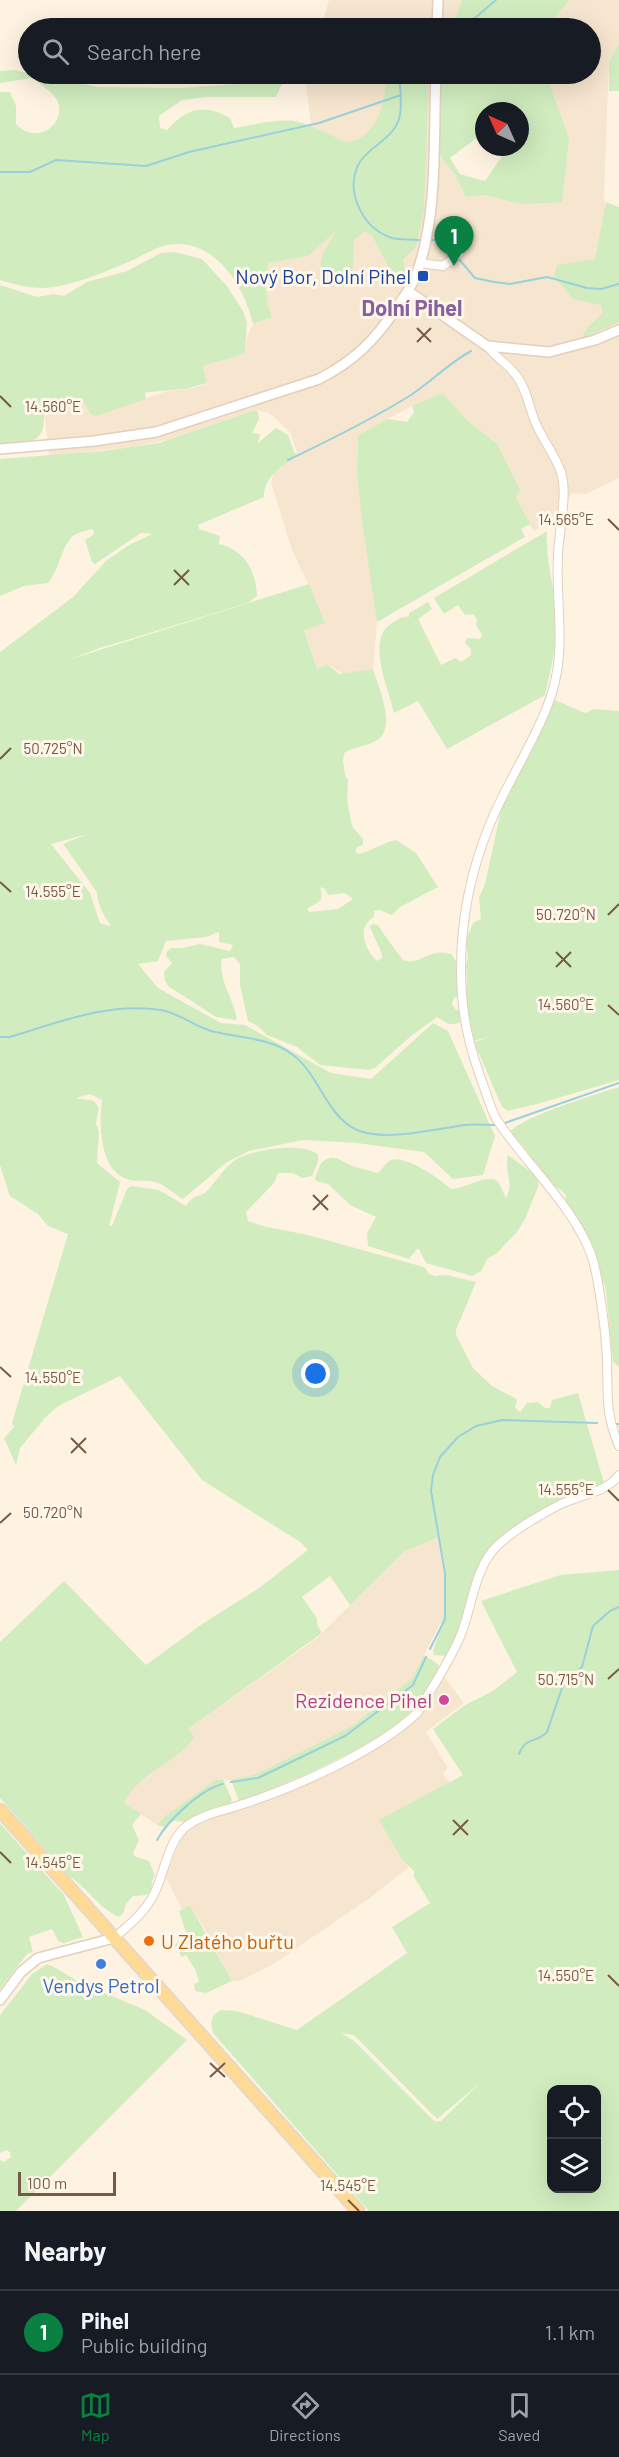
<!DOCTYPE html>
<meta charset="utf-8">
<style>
body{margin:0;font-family:Barlow,sans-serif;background:#242831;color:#f1f3f6}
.controls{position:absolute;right:18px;bottom:18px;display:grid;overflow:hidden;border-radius:12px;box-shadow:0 6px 24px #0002}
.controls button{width:54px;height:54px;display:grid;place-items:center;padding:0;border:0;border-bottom:2px solid #363941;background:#171b24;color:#f1f3f6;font:30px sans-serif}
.compass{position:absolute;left:475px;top:102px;width:54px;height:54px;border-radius:50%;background:#171b24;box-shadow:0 6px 24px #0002;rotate:315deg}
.scale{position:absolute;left:18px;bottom:15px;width:98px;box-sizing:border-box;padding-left:6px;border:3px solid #785946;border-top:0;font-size:16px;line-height:21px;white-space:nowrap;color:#785946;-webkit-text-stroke:4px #fff7e9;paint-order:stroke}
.you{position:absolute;left:316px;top:1374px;width:21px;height:21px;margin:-15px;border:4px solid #fff;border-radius:50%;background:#1a73e8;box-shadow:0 0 0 9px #1a73e833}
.badge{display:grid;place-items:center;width:39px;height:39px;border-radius:50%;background:#0b8043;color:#fff;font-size:20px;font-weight:700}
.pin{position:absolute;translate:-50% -50px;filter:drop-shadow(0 2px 3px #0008)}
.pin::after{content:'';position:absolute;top:32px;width:21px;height:18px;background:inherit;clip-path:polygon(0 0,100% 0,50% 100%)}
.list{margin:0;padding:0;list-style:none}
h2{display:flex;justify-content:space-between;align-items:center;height:78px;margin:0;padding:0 24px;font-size:26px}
h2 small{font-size:20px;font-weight:400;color:#9ea1a6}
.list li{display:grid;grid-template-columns:39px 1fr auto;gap:18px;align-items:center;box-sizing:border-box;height:84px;padding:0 24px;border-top:2px solid #363941}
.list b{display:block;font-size:22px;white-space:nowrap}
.list p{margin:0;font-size:20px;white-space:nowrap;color:#9ea1a6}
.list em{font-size:20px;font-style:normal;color:#9ea1a6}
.icon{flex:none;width:33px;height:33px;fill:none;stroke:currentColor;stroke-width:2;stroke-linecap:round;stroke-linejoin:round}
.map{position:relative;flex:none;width:619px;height:2211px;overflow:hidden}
.search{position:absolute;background:#171b24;box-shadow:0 6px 24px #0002;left:18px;right:18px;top:18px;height:66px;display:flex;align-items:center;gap:15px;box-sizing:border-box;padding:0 21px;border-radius:33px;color:#9ea1a6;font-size:22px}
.sheet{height:162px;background:#171b24}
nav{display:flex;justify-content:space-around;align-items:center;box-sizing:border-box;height:84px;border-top:2px solid #363941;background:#171b24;font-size:16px;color:#9ea1a6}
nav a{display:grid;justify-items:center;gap:3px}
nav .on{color:#0b8043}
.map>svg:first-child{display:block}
</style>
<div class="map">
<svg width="619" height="2211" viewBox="0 0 619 2211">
<rect width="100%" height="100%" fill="#fef3e1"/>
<path fill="#f6e5cf" d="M329 0H462L452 28H321Z
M570 0H619V43L609 62 604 194 609 248 619 255V478L585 494 572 493 553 518 534 532 516 498 497 444 468 421 442 394 412 406 358 435 357 471 377 622 373 669 344 674 327 664 317 669 304 629 325 622 291 547 271 482 276 464 297 452 290 432 269 413 254 410 176 438 132 447 49 456 44 407 72 397 85 405 91 415 96 416 164 392 192 388 207 384 203 367 205 365 235 357 245 352 247 338 253 324 272 317 265 296 264 278 269 263 308 256 336 231 314 150 305 76 312 74H441L439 154 455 175 466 197 484 195 522 204 569 138 546 74H590V28H545Z
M439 1537 444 1555 447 1591 442 1620 412 1678 352 1726 257 1774 231 1780 219 1779 165 1816 157 1825 124 1803 129 1793 137 1785 189 1744 188 1729 317 1638 405 1551Z
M443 1675 464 1703 426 1732 448 1768 443 1774 450 1783 380 1820 409 1867 371 1897 272 1965 239 1981H232L203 1926 190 1905 182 1909 165 1876 180 1841 188 1830 202 1820 378 1746Z"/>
<path fill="#d1edbf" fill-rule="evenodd" d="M462 0H570L545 28H534L527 19 505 28H452Z
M619 43V91H609V62Z
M14 70 98 87 180 88 283 81 276 97H207L182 100 159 116 160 128 167 130C186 108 205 103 230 118L234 128C252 125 275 119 294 121 304 122 331 135 341 140 347 143 353 142 359 139 383 123 384 100 387 74H429L424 210 416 247 403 259 406 277 392 274 372 235 365 231 354 240 352 283 330 285C310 263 326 252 335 232L308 256 269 263C263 283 265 297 272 317L253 324C244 285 214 237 167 245 156 247 144 255 133 260 107 271 69 288 41 288 27 288 13 284 0 280V92H10L16 106V124C19 127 24 131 28 132 49 139 68 115 55 97 50 90 39 84 33 78L0 83V71Z
M441 74H546L569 138 562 202 522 204 484 195 466 197 455 175 439 154ZM484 111H520V147H504L505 152 485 181 460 174 450 158 478 137H484Z
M606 202 619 207V322L582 338 587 328 603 313 601 305 573 299 554 276 557 265 595 259Z
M175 252 202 259 227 286 243 311 247 323 245 352 235 357 205 365 203 367 207 383 185 389 148 392 145 393 146 399 96 416 91 415 85 405 72 397 44 407C46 445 34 442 0 443V285L37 297 53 294 64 296 87 282 127 271 161 253Z
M442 393 468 421 497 444 520 490 516 498 530 524 521 529 525 537 377 622 362 521 357 471 358 435 388 419 407 422 414 412 412 406Z
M255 410 258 412 259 419 252 433 260 434 258 443 276 428 288 435 296 457C281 466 264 477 264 497L198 525 199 529 220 536 219 544C245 550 256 571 257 596L248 603 97 649 71 659 309 584 325 623 304 630 317 669 327 664 339 674 373 669C378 686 395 722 380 738 372 745 355 747 345 752L343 759 345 775 348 780 347 799 352 826 363 839V845L357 847 355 851 358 854C372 851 382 843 396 840L416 853 438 887 400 907 392 915 379 910 374 911V917C356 927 365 950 377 961L382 958V954L370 927 372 924 378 925C386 938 395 949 403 960 422 966 426 948 451 954L458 964 459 996 454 998 452 1004 455 1009 459 1011 460 1022C452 1027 444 1022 437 1017L411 1036 375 1068 369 1070 320 1065 297 1047 267 1035 258 1026 248 1021 240 985V964L234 957 222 959C217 977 234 1000 237 1019L234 1020 216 1017 168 986 165 981 164 972 172 963 166 956 167 951 171 948H182L200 944 230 951 233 945 219 942V932L206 937 166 941 158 961 138 964 158 988 221 1023 245 1025 331 1073 371 1079 433 1023 448 1031 495 1136 483 1175 453 1179 424 1152 357 1143 303 1140 249 1151 227 1162 183 1199C174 1194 164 1184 155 1182 146 1180 135 1182 127 1179 99 1170 99 1123 102 1100L90 1094 76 1098 94 1101 99 1108 96 1123 99 1132 97 1163 120 1182 109 1226H112L127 1189 131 1186 159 1190 186 1206C195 1192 201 1198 208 1190 217 1180 224 1167 237 1159 251 1150 306 1141 318 1155V1162L312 1176 302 1178 293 1173H278L274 1183 246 1212 248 1221 263 1226 308 1235 424 1267 429 1274 435 1276 447 1275 476 1282 456 1330V1335L473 1368 492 1386 515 1398 517 1400 515 1408 520 1412 527 1403 538 1402 545 1408H550L552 1400 578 1393 604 1483 568 1497 490 1548 452 1651 445 1656 434 1655 433 1651C447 1614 451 1576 439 1537L405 1551 350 1605 330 1576 302 1597 317 1618V1624L322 1633 188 1729 194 1737C179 1762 139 1772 124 1803L141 1814 132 1825 139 1840 133 1853 136 1857 149 1861 155 1875 152 1881 151 1892 146 1895 133 1896 126 1904 123 1914 118 1917C98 1907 87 1888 69 1876L0 1798V1642L64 1581 146 1665 202 1624 259 1588 308 1550 300 1542 202 1480 120 1376 58 1406 45 1418 20 1448 16 1465 4 1438 14 1427 12 1423 15 1413 68 1234 48 1226 38 1214 10 1196 0 1165V652L73 597 106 561 129 545 152 534 141 533 95 564 92 562 85 540 93 535 94 531 92 529C85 531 74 533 70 539 60 552 59 570 48 583L24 586 0 596V459L103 451 159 443ZM88 834 63 844 97 892C97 905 104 916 111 926L100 923 90 893 51 844ZM320 887 325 889 328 895 345 893 353 899 338 909 309 912 307 909C317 901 325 904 320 887Z
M547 531C545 560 555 587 556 616 558 643 551 668 545 695L447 749 418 701 394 713C389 689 365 639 392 623 398 620 402 616 409 617V613L428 602 432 609 418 619 441 665 455 658 461 662 471 655V649L465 643 467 638 480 639 482 635 476 625 477 620 473 614 465 615 458 605 444 614 434 598Z
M555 700 585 713 594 709 619 711V1080L541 1103 508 1111 502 1107 474 1042 492 1036 473 1041 465 1005 467 979 466 965 468 958 466 940 473 923 481 919 479 898 485 884 501 810Z
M619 1087V1367L613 1362 606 1290 589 1240 565 1202 566 1195 560 1189 551 1185 521 1143 509 1133C520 1117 597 1094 619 1087Z
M508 1155 534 1174 538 1180V1187L525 1219 517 1232 496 1254 488 1258 481 1271 472 1276 426 1263 419 1249H417L409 1259 368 1246 367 1233 376 1217 350 1205 328 1184 316 1181 315 1178 321 1163C334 1152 340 1161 353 1166 361 1169 369 1170 377 1173 383 1170 385 1162 391 1160 406 1155 440 1179 451 1189 465 1189 488 1173 497 1181 501 1185 503 1193 506 1198 515 1183 503 1170 508 1155Z
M619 1570V2211H369L213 2033C210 2022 211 2014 222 2010L237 2011 297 2030 407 1953 392 1927 430 1903 414 1877V1871L401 1858 379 1820 463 1775 433 1729 465 1705 493 1691 517 1672 481 1601 560 1575ZM341 2033 354 2035 437 2119 480 2083 441 2121H434L354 2041ZM552 2090H596V2188H552Z
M424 1655 438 1664 439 1668C434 1684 422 1704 411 1716 399 1728 380 1737 365 1745 324 1767 282 1786 239 1801L231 1780 257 1774 352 1726 412 1678Z
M223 1779 232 1800 230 1804 204 1812 187 1822 174 1821 164 1827 157 1825 165 1816 216 1780Z
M0 1823 64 1895 83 1937 64 1943 59 1942 52 1929 29 1937 33 1952 27 1954 0 1989Z
M190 1905 232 1981 206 1993 195 1991 194 1984 199 1982 196 1971 186 1955 182 1957 174 1945 187 1936 179 1911Z
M47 1964 56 1968 79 1982 145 2010 187 2040 16 2211H0V2160L4 2162 11 2157 10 2152 6 2150 0 2153V2015L32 1974Z"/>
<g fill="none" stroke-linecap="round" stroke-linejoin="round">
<path stroke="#9ad0dc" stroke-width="2" d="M450 28 475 18 496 0
M399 74C400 87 403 106 399 119 392 141 366 147 357 167 346 195 364 229 392 238 400 240 410 239 419 240
M0 172H30L56 160 146 166 189 152 319 123 401 95
M432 240H436L454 253
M458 258 475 278 494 282 510 284 547 277 587 288 601 289 619 284
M288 460C330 440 371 420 411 395 432 381 449 363 471 351
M0 1037H10C59 1022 109 1002 161 1010 180 1013 196 1028 215 1032 241 1038 271 1038 293 1055 319 1074 326 1116 357 1130 385 1142 435 1129 465 1125 475 1124 486 1125 497 1125
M502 1124 619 1083
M616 1424H619
M430 1649 445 1619V1573L431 1491 433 1475 440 1457 458 1437 476 1426 502 1420 597 1423
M519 1754C527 1735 536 1744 547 1732L562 1688 582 1667 593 1626 610 1611 619 1607
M231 1782 258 1778 345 1736 413 1685 426 1657
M157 1840C168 1820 201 1789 223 1784"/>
<g stroke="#e3cfbc" stroke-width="10">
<path id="minor" d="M420 263 443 266 459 254
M487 346C495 357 508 364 516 375 527 389 529 408 536 424 543 440 555 455 561 472 568 494 559 531 558 554 555 608 569 654 547 707 531 748 506 784 490 824 471 870 461 919 461 969 461 1015 469 1047 485 1090 489 1101 492 1114 499 1123 527 1164 574 1208 591 1254 599 1277 606 1334 607 1359 608 1393 605 1414 619 1446
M114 1938C128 1926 142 1915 152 1898 165 1876 166 1841 188 1825 205 1813 224 1811 243 1804 296 1787 377 1751 417 1713 432 1688 448 1664 460 1637 472 1609 474 1567 498 1545 515 1529 538 1516 559 1505 579 1495 606 1493 619 1475"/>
</g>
<g stroke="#e3cfbc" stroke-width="12">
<path id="tertiary" d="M437 28 438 0
M408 291 487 346 549 352 595 340 619 330
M0 449 94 441 156 432 319 379C354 361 374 341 396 309 402 299 410 289 415 278 439 217 433 138 436 74
M0 2000 21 1972 38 1958 114 1938"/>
</g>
<g stroke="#dfd7d3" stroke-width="15">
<path id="primary" d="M0 1810 358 2211"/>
</g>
<use href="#minor" stroke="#fff" stroke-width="8"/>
<use href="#tertiary" stroke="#fff" stroke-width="9"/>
<use href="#primary" stroke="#ffda97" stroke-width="12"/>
</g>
<path fill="none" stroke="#785946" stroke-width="2" d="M417 328 431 342M417 342 431 328M0 396 11 407M608 519 619 530M174 570 189 585M174 585 189 570M0 759 11 748M0 882 11 892M608 915 619 904M556 952 571 967M556 967 571 952M608 1005 619 1015M313 1195 328 1210M313 1210 328 1195M0 1367 11 1377M71 1438 86 1453M71 1453 86 1438M608 1490 619 1501M0 1523 11 1513M608 1679 619 1669M453 1820 468 1835M453 1835 468 1820M0 1852 11 1863M608 1975 619 1986M210 2063 225 2077M210 2077 225 2063M348 2200 359 2211"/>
<rect fill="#1a4fb4" stroke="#fff7e9" stroke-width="2" x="417" y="270" width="12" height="12" rx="3"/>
<circle fill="#d1479c" stroke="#fff7e9" stroke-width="2" cx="444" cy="1700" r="6"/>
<circle fill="#e8710a" stroke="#fff7e9" stroke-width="2" cx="149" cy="1941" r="6"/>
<circle fill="#3f7fe0" stroke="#fff7e9" stroke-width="2" cx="101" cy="1964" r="6"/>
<g text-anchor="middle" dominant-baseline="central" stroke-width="6" stroke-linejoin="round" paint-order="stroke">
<g font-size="20" fill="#164399" stroke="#fff7e9" text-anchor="end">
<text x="411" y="276">Nový Bor, Dolní Pihel</text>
</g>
<g font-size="20" fill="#b23c85" stroke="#fff7e9" text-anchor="end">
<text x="432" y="1700">Rezidence Pihel</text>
</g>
<g font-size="20" fill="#c56008" stroke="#fff7e9" text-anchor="start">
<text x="161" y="1941">U Zlatého buřtu</text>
</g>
<g font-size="20" fill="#366cbe" stroke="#fff7e9">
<text x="101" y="1985">Vendys Petrol</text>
</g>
<g font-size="22" font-weight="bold" fill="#89619c" stroke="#fff7e9">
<text x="412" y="307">Dolní Pihel</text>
</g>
</g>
<g font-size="15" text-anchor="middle" fill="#785946" stroke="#fff7e9" stroke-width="6" stroke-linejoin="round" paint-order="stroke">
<text x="53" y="412">14.560°E</text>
<text x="566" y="525">14.565°E</text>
<text x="53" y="754">50.725°N</text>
<text x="53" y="897">14.555°E</text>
<text x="566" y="920">50.720°N</text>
<text x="566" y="1010">14.560°E</text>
<text x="53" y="1383">14.550°E</text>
<text x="566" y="1495">14.555°E</text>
<text x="53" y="1518">50.720°N</text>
<text x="566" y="1685">50.715°N</text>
<text x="53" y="1868">14.545°E</text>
<text x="566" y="1981">14.550°E</text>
<text x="348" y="2191">14.545°E</text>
</g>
</svg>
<div class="controls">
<button><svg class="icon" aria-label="locate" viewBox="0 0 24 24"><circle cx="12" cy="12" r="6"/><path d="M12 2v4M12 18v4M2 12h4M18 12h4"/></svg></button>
<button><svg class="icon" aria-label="layers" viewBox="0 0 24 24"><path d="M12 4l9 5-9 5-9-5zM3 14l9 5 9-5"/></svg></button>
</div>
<svg class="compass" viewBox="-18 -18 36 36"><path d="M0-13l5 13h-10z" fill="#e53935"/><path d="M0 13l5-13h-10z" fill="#9ea1a6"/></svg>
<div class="scale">100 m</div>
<div class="you"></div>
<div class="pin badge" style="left:454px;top:266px">1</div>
<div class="search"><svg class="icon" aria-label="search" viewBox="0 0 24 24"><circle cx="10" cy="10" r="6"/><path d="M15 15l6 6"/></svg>Search here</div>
</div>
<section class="sheet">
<h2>Nearby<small></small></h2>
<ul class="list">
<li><span class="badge">1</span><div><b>Pihel</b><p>Public building</p></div><em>1.1 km</em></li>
</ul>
</section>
<nav>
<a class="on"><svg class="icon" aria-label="map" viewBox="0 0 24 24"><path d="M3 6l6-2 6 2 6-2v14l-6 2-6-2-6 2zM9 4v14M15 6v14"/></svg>Map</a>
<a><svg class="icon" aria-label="directions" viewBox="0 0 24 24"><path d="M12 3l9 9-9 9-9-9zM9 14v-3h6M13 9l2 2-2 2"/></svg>Directions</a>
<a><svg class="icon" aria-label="saved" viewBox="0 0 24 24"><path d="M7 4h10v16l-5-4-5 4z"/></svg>Saved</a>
</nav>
